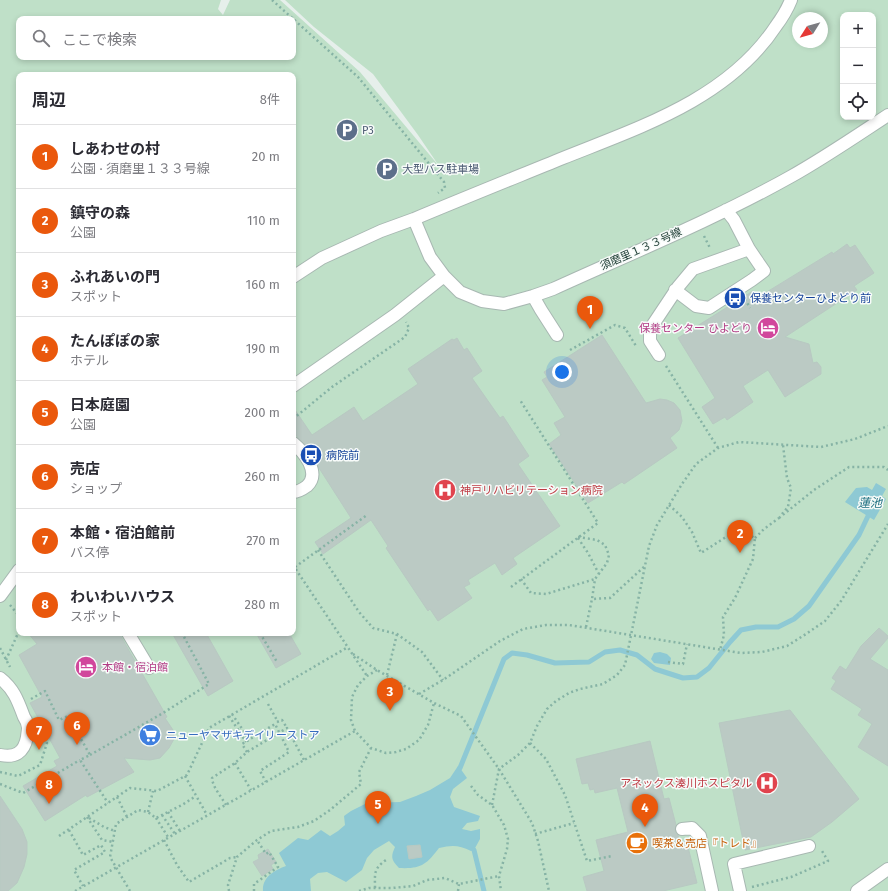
<!DOCTYPE html>
<html lang="ja">
<meta charset="utf-8">
<style>
body{margin:0;font-family:"Fira Sans","Noto Sans JP",sans-serif;background:#f2f2f3;color:#2b2b33}
.controls{position:absolute;right:12px;top:12px;display:grid;overflow:hidden;border-radius:8px;box-shadow:0 2px 6px #0003}
.controls button{width:36px;height:36px;display:grid;place-items:center;padding:0;border:0;border-bottom:1px solid #e1e1e2;background:#fff;color:#2b2b33;font:20px sans-serif}
.compass{position:absolute;left:792px;top:12px;width:36px;height:36px;border-radius:50%;background:#fff;box-shadow:0 2px 6px #0003;rotate:233deg}
.you{position:absolute;left:562px;top:372px;width:14px;height:14px;margin:-10px;border:3px solid #fff;border-radius:50%;background:#1a73e8;box-shadow:0 0 0 6px #1a73e833}
.badge{display:grid;place-items:center;width:26px;height:26px;border-radius:50%;background:#ea580c;color:#fff;font-size:13px;font-weight:700}
.pin{position:absolute;translate:-50% -33px;filter:drop-shadow(0 1px 2px #0008)}
.pin::after{content:'';position:absolute;top:21px;width:14px;height:12px;background:inherit;clip-path:polygon(0 0,100% 0,50% 100%)}
.list{margin:0;padding:0;list-style:none}
h2{display:flex;justify-content:space-between;align-items:center;height:52px;margin:0;padding:0 16px;font-size:17px}
h2 small{font-size:13px;font-weight:400;color:#7c7c81}
.list li{display:grid;grid-template-columns:26px 1fr auto;gap:12px;align-items:center;box-sizing:border-box;height:64px;padding:0 16px;border-top:1px solid #e1e1e2}
.list b{display:block;font-size:15px;white-space:nowrap}
.list p{margin:0;font-size:13px;white-space:nowrap;color:#7c7c81}
.list em{font-size:13px;font-style:normal;color:#7c7c81}
.icon{flex:none;width:22px;height:22px;fill:none;stroke:currentColor;stroke-width:2;stroke-linecap:round;stroke-linejoin:round}
.map{position:relative;flex:none;width:888px;height:891px;overflow:hidden}
.search{position:absolute;background:#fff;box-shadow:0 2px 6px #0003;left:16px;top:16px;width:280px;height:44px;display:flex;align-items:center;gap:10px;box-sizing:border-box;padding:0 14px;border-radius:8px;color:#7c7c81;font-size:15px}
.panel{position:absolute;background:#fff;box-shadow:0 2px 6px #0003;left:16px;top:72px;width:280px;height:564px;border-radius:8px}
.map>svg:first-child{display:block}
</style>
<div class="map">
<svg width="888" height="891" viewBox="0 0 888 891">
<rect width="100%" height="100%" fill="#e6efeb"/>
<path fill="#bfe0c8" fill-rule="evenodd" d="M0 0H221L218 9 223 15 230 0H280L360 72 439 166 418 135 373 74 314 27 285 0H888V891H0ZM843 15H873V117H843ZM798 18H822V42H798ZM19 19H293V57H19ZM19 75H293V633H19Z"/>
<path fill="#8ec9d4" d="M876 483 886 489 882 496 886 499 874 520 845 502 856 488 867 487 872 490Z
M660 652 667 654 671 658 670 665 654 663 651 659 654 653Z
M458 766 460 768 467 778 453 789 450 797 454 807 480 816 478 821 467 823 462 829 471 831 480 829V839L474 850 471 851C459 845 452 845 439 848 426 865 421 869 399 868 392 860 390 858 395 847L389 841 374 850 367 858 362 870 346 882 327 872 318 873 310 879 311 891H263C262 877 275 870 286 866L279 853 298 838 308 840 321 830 330 836 338 831 345 825 344 816 351 811 367 803 400 802 416 796 430 790 450 778Z"/>
<g fill="none" stroke-linecap="round" stroke-linejoin="round">
<path stroke="#8ec9d4" stroke-width="5" d="M460 768 504 659 512 653 527 655 555 663 589 662 605 652 620 650 637 655 655 669 683 678 697 677 709 668 730 642 741 630 756 627H778L794 619 809 606 859 535 869 514
M474 850 484 891"/>
</g>
<path fill="#bbcac4" stroke="#b8c9c2" d="M847 244 850 248 855 245 874 273 854 286 857 290 785 337 809 344 813 363 817 362 821 367V374L785 397 768 370 743 386 753 402 727 420 725 417 713 424 702 407 715 398 678 338 753 291 757 298 832 252 833 254Z
M602 335 646 403 660 399 667 400 674 403 680 410 682 421 679 430 670 438 677 448 624 484 622 482 588 503 549 444 561 435 554 423 565 417 542 380 547 377 544 372Z
M457 338 464 350 467 348 482 371 472 378 500 418 503 416 529 456 518 464 560 526 513 558 517 564 502 575 495 563 468 580 470 584 464 587 472 598 438 621 430 609 428 611 386 548 388 546 371 520 323 554 315 542 351 518 319 468 316 460 312 453 307 447 298 438 293 430V407L312 435 354 407 363 421 418 384 408 369 452 339 454 340Z
M879 628 888 636V638L870 659 888 670V766L858 747 872 724 858 715 862 709 831 689 836 681 832 678 840 666 846 670 861 646Z
M28 633H119L167 717 165 718 173 730 174 739 169 748 160 758 150 760 124 758 134 772 87 797 86 795 45 821 23 786 57 766 54 761 60 758 30 703 42 697 19 655 37 644Z
M172 633H206L233 681 208 696Z
M256 633H289L301 654 276 668Z
M790 710 859 799 832 822 811 837 745 850 719 723Z
M650 741 664 799 669 798 676 825 675 830 676 833 678 835 680 843 685 841 686 848 688 847 697 883 663 891H587L583 877 604 871 596 840 628 832 617 788 595 793 594 789 590 790 588 783 582 784 576 759Z
M0 796 22 829 27 842V854L24 867 17 883 8 891H0Z
M420 845 422 857 409 859 407 846Z
M268 849 276 862 271 865 273 869 262 876 253 862 259 859 258 855Z"/>
<g fill="none" stroke-linecap="round" stroke-linejoin="round">
<g stroke="#a8b8b2" stroke-width="14">
<path id="minor" d="M414 219 430 257 444 276 460 292 482 301 504 304 533 296 553 289C632 253 715 219 790 177 824 158 856 136 888 115
M293 277 322 258 381 231 414 219C464 198 514 178 563 158 640 127 728 99 776 26 782 18 787 10 791 0
M675 290 696 306 709 308 752 280 764 271 749 249
M533 296 541 310 557 335
M659 355 650 341V329L678 287 693 269 749 249 734 220 726 210
M293 386 395 315 444 276
M293 443C304 452 321 473 307 486 303 489 299 492 293 492
M0 596 19 570
M128 633 149 668
M0 678C14 689 18 701 24 717 26 720 28 725 28 728 28 731 27 735 27 737 24 753 15 758 0 755
M682 829 692 828 700 836 712 891
M740 891 734 864 809 846
M857 891 888 869"/>
</g>
<path stroke="#86b3a5" stroke-width="2.5" stroke-dasharray="2 3" stroke-linecap="butt" d="M272 0 358 77 444 182 445 188 438 193
M704 236 710 248
M745 299 750 308
M570 350 615 325 625 328 636 346
M666 366 718 448
M293 419 332 387 405 337 409 328 406 322
M669 505 682 517 692 532 701 553 726 537 745 533 755 538 753 559 735 598 723 617 724 635 720 650
M782 514 788 507 791 488 787 478 783 445
M779 518 814 490 849 467H884L888 470
M578 537 597 540 605 545 609 555 607 563 595 579 592 599 610 598 645 566
M578 538 588 553 599 574
M755 538 764 529 779 518
M318 550 359 612 373 628 397 634 422 652 443 680
M293 565 367 676
M295 567 367 515
M521 579 531 593 546 594 595 579
M511 587 598 523 520 400
M10 605 19 616
M586 627 592 599
M260 633 277 662
M0 648 10 667
M353 654 377 670 434 703 461 716 499 769 532 823 538 841 549 891
M6 660 19 631
M668 662 683 664 687 644
M377 670 367 676 358 685 352 697 351 720 355 731 371 748 386 753 396 752 406 749 419 740 428 725 434 703
M387 675 397 634
M419 694 443 680 500 641 523 629 546 625H569L741 653 762 652 787 646 806 634 825 621 841 601 888 524
M31 699 45 691 59 720 68 716 90 755 80 760 108 803
M268 704 278 722
M232 714 249 739
M229 716 246 742
M277 722 282 720 287 728
M530 743 546 759 565 795 587 861 612 856
M247 752 242 744 275 724 289 752 260 771 266 782
M90 755 163 713 209 684 182 633
M235 763 251 790
M0 772 18 776 40 765 47 743 42 733
M185 776 207 815
M0 784 23 793 80 760
M38 784 41 790
M471 786 478 795 492 805 504 825 508 839 507 849 499 876 501 891
M117 797 127 817
M226 805C221 796 213 788 212 778L235 763 247 752 287 728 304 760
M492 805 499 769 518 755 530 743 537 726 547 709 556 701 569 693 580 689 603 684 617 675 625 665 649 546 657 525 682 484 696 464 718 448 739 442 821 447 855 439 888 426
M148 812 153 791
M168 812 180 831
M162 815 175 834
M87 817 102 840 113 842
M89 818 104 827 115 831
M156 818 168 837
M69 830 83 855 101 845 105 852 74 870 83 886
M535 834 574 823
M59 836 130 788 157 791 187 775 209 728 348 647
M164 840 177 865 189 882 230 858 237 857
M752 887 791 877 828 861 822 851
M375 888C375 874 373 869 386 860
M75 891 355 731
M130 891 110 857 116 824 138 810 148 812 156 818 182 805 196 796
M229 891 228 885 237 857 257 840 271 831 298 827 314 821 330 810 361 784 359 772 371 748
M254 891V884L278 867 269 852 266 854 257 840
M359 891 369 888H392L413 886 427 880 445 878 459 884 499 876
M458 891 459 884"/>
<use href="#minor" stroke="#fff" stroke-width="12"/>
</g>
<defs>
<g id="parking-disc" transform="scale(1.15)"><circle r="9.5" fill="#5c6f8a" stroke="#f7fbf9"/><path d="M-3.5-5.5H1a3.5 3.5 0 0 1 0 7H-1V5.5H-3.5ZM-1-3.4V-.6H.8a1.4 1.4 0 0 0 0-2.8Z" fill="#fff"/></g>
<g id="bus-disc" transform="scale(1.15)"><circle r="9.5" fill="#1a4fb4" stroke="#f7fbf9"/><path d="M-5-6H5V4H4V6H2V4H-2V6H-4V4H-5ZM-3.5-4V0h7V-4ZM-3.5 1.2v1.5H-2V1.2ZM2 1.2v1.5H3.5V1.2Z" fill="#fff"/></g>
<g id="hotel-disc" transform="scale(1.15)"><circle r="9.5" fill="#d1479c" stroke="#f7fbf9"/><path d="M-6-4.5h1.5V1H6V5H4.5V3h-9V5H-6ZM-4 0a1.8 1.8 0 1 1 3.6 0ZM.5 0V-2.5h3Q6-2.5 6 0Z" fill="#fff"/></g>
<g id="hospital-disc" transform="scale(1.15)"><circle r="9.5" fill="#e0444e" stroke="#f7fbf9"/><path d="M-5-5h3v3.5h4V-5h3V5h-3V1.5h-4V5h-3Z" fill="#fff"/></g>
<g id="supermarket-disc" transform="scale(1.15)"><circle r="9.5" fill="#3f7fe0" stroke="#f7fbf9"/><path d="M-6-5.5h2.5l.6 2H6L4.5 2H-2.5L-4.4-4H-6ZM-1.5 3.2a1.3 1.3 0 1 0 .1 0ZM3 3.2a1.3 1.3 0 1 0 .1 0Z" fill="#fff"/></g>
<g id="cafe-disc" transform="scale(1.15)"><circle r="9.5" fill="#e8710a" stroke="#f7fbf9"/><path d="M-5.5-4.5H6V0H3Q3 3.5 0 3.5H-2.5Q-5.5 3.5-5.5 0ZM3-3.2v2h1.7v-2ZM-6 4.5H4V6H-6Z" fill="#fff"/></g>
</defs>
<g fill-rule="evenodd">
<use href="#parking-disc" x="347" y="130"/>
<use href="#parking-disc" x="387" y="169"/>
<use href="#bus-disc" x="735" y="298"/>
<use href="#hotel-disc" x="768" y="328"/>
<use href="#bus-disc" x="311" y="455"/>
<use href="#hospital-disc" x="445" y="490"/>
<use href="#hotel-disc" x="86" y="667"/>
<use href="#supermarket-disc" x="150" y="735"/>
<use href="#hospital-disc" x="767" y="783"/>
<use href="#cafe-disc" x="637" y="843"/>
</g>
<g text-anchor="middle" dominant-baseline="central" stroke-width="3" stroke-linejoin="round" paint-order="stroke">
<g font-size="11" fill="#4e5e75" stroke="#f7fbf9" text-anchor="start">
<text x="362" y="130">P3</text>
<text x="402" y="169">大型バス駐車場</text>
</g>
<g font-size="11" fill="#24423a" stroke="#f7fbf9">
<text transform="translate(641 249) rotate(-24)">須磨里１３３号線</text>
</g>
<g font-size="11" fill="#164399" stroke="#f7fbf9" text-anchor="start">
<text x="750" y="298">保養センターひよどり前</text>
<text x="326" y="455">病院前</text>
</g>
<g font-size="11" fill="#b23c85" stroke="#f7fbf9" text-anchor="end">
<text x="752" y="328">保養センター ひよどり</text>
<text x="102" y="667" text-anchor="start">本館・宿泊館</text>
</g>
<g font-size="11" fill="#be3a42" stroke="#f7fbf9" text-anchor="start">
<text x="460" y="490">神戸リハビリテーション病院</text>
<text x="752" y="783" text-anchor="end">アネックス湊川ホスピタル</text>
</g>
<g font-size="11" fill="#366cbe" stroke="#f7fbf9" text-anchor="start">
<text x="166" y="735">ニューヤマザキデイリーストア</text>
</g>
<g font-size="11" fill="#c56008" stroke="#f7fbf9" text-anchor="start">
<text x="652" y="843">喫茶＆売店『トレド』</text>
</g>
<g font-size="12" font-style="italic" fill="#1c6f80" stroke="#f7fbf9">
<text x="870" y="503">蓮池</text>
</g>
</g>
</svg>
<div class="controls">
<button>+</button>
<button>−</button>
<button><svg class="icon" aria-label="locate" viewBox="0 0 24 24"><circle cx="12" cy="12" r="6"/><path d="M12 2v4M12 18v4M2 12h4M18 12h4"/></svg></button>
</div>
<svg class="compass" viewBox="-18 -18 36 36"><path d="M0-13l5 13h-10z" fill="#e53935"/><path d="M0 13l5-13h-10z" fill="#7c7c81"/></svg>
<div class="you"></div>
<div class="pin badge" style="left:590px;top:329px">1</div>
<div class="pin badge" style="left:740px;top:553px">2</div>
<div class="pin badge" style="left:390px;top:711px">3</div>
<div class="pin badge" style="left:645px;top:827px">4</div>
<div class="pin badge" style="left:378px;top:824px">5</div>
<div class="pin badge" style="left:77px;top:745px">6</div>
<div class="pin badge" style="left:39px;top:750px">7</div>
<div class="pin badge" style="left:49px;top:804px">8</div>
<div class="search"><svg class="icon" aria-label="search" viewBox="0 0 24 24"><circle cx="10" cy="10" r="6"/><path d="M15 15l6 6"/></svg>ここで検索</div>
<section class="panel">
<h2>周辺<small>8件</small></h2>
<ul class="list">
<li><span class="badge">1</span><div><b>しあわせの村</b><p>公園 · 須磨里１３３号線</p></div><em>20 m</em></li>
<li><span class="badge">2</span><div><b>鎮守の森</b><p>公園</p></div><em>110 m</em></li>
<li><span class="badge">3</span><div><b>ふれあいの門</b><p>スポット</p></div><em>160 m</em></li>
<li><span class="badge">4</span><div><b>たんぽぽの家</b><p>ホテル</p></div><em>190 m</em></li>
<li><span class="badge">5</span><div><b>日本庭園</b><p>公園</p></div><em>200 m</em></li>
<li><span class="badge">6</span><div><b>売店</b><p>ショップ</p></div><em>260 m</em></li>
<li><span class="badge">7</span><div><b>本館・宿泊館前</b><p>バス停</p></div><em>270 m</em></li>
<li><span class="badge">8</span><div><b>わいわいハウス</b><p>スポット</p></div><em>280 m</em></li>
</ul>
</section>
</div>
